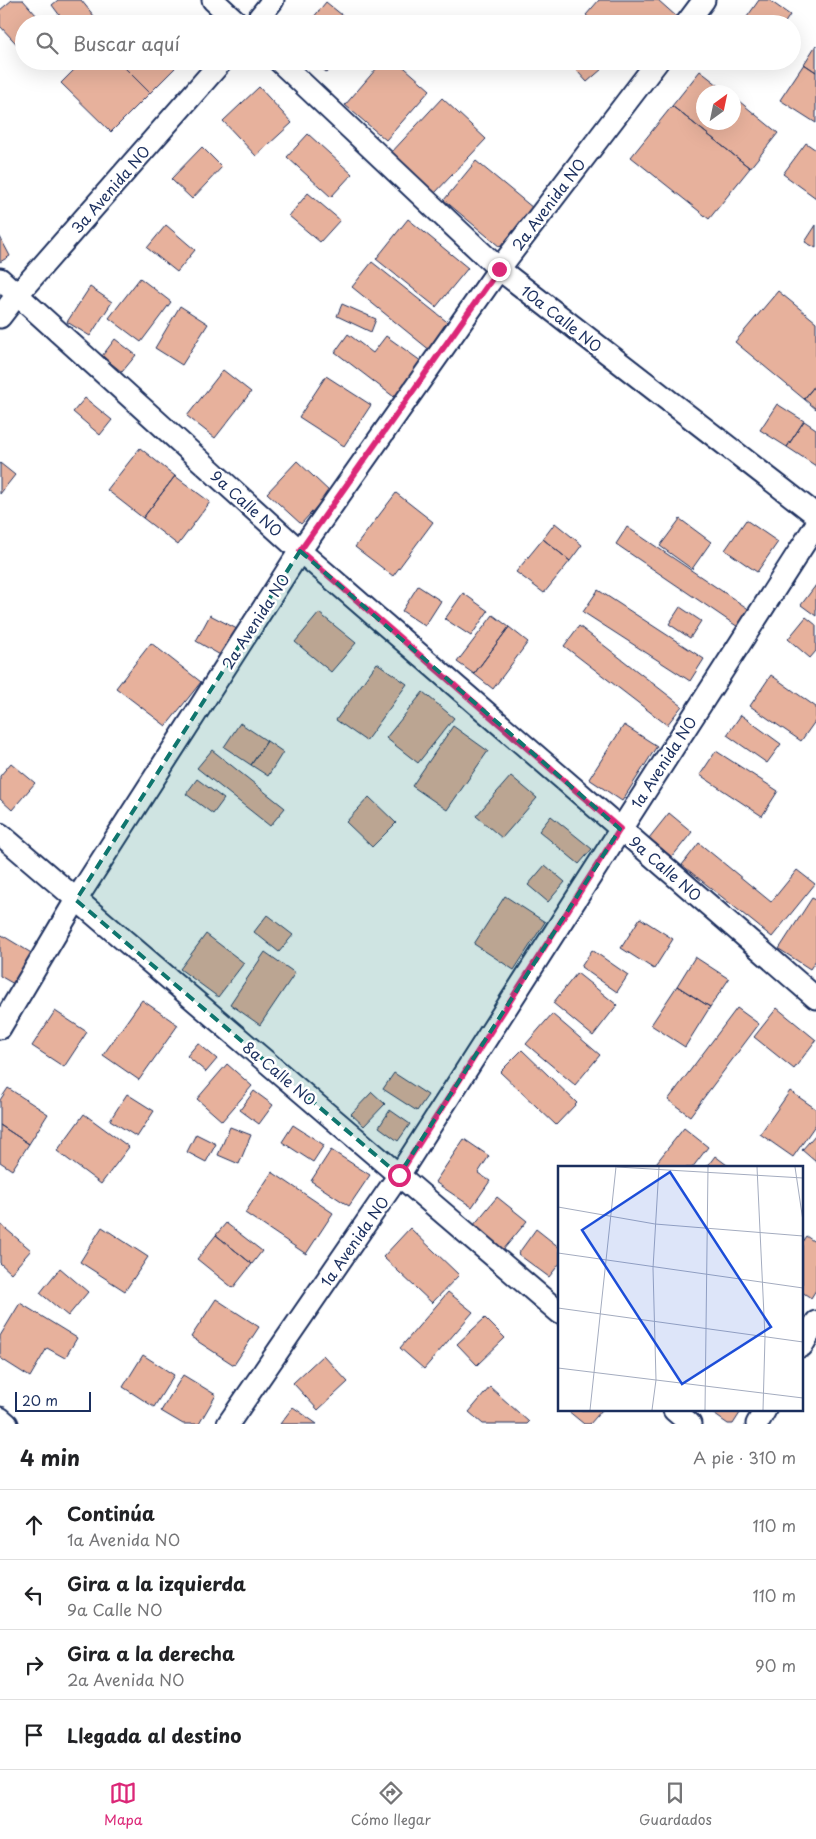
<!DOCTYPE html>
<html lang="es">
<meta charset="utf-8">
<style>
body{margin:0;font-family:"Playpen Sans",sans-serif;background:#f2f2f2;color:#202124}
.compass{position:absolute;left:696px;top:85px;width:45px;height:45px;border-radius:50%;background:#fff;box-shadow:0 5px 20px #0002;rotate:33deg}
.scale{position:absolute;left:15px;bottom:12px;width:76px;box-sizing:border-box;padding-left:5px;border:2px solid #1b2f5e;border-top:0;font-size:14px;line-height:18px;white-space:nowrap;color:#1b2f5e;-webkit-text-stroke:4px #fff;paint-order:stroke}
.stop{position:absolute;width:15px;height:15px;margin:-11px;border:4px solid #db2777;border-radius:50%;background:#fff}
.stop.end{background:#db2777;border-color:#fff;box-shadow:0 1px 5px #0008}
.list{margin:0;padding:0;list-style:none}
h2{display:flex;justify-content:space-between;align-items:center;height:65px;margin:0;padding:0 20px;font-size:21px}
h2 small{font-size:16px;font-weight:400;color:#757577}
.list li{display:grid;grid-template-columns:32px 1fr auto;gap:15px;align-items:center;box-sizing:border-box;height:70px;padding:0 20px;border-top:1px solid #e0e0e0}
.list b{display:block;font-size:19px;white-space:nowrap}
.list p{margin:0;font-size:16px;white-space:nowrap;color:#757577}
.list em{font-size:16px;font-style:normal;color:#757577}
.icon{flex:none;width:28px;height:28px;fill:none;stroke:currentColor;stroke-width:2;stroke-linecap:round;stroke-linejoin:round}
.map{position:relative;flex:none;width:816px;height:1424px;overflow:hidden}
.search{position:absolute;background:#fff;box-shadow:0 5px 20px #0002;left:15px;right:15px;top:15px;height:55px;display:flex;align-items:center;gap:12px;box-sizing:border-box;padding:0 18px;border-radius:28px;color:#757577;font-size:19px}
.sheet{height:345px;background:#fff}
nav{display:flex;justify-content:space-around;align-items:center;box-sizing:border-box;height:70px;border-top:1px solid #e0e0e0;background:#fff;font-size:14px;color:#757577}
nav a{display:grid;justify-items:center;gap:2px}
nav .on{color:#db2777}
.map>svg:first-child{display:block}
</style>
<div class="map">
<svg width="816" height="1424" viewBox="0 0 816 1424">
<rect width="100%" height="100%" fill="#fff"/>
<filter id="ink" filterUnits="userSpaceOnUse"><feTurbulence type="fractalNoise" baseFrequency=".02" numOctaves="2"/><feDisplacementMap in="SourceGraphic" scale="10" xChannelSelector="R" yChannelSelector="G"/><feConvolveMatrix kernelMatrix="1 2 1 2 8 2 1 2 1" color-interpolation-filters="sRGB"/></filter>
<g filter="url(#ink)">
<path fill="#e7b19c" stroke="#1b2f5e" d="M12 0H23L44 24H24V52L0 26V10Z
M58 0H81L94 16 84 24H66L52 5Z
M599 0H658L677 17 671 24H596L586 15Z
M759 0H769L790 15 784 24H742Z
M326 2 353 24H308Z
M816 45V72L804 64Z
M83 61H118L150 93 111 132 61 83Z
M118 61H169L175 68 150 93Z
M314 61H337L327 73Z
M383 61H397L430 90 386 140 345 105Z
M568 61H609L610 62 587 82Z
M804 64 816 72V123L780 100Z
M700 71 727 92H704V122H734V97L778 133 750 168 672 106Z
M259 87 292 123 256 156 223 121Z
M442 98 486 139 434 194 390 154Z
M672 106 750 168 709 219 631 157Z
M308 134 352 174 331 197 287 157Z
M806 143 816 150V198L783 174Z
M202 147 222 167 192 199 171 179Z
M476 161 533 208 500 247 444 200Z
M308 193 340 220 320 242 289 216Z
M408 219 468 268 436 307 376 259Z
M166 225 195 250 177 272 147 248Z
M816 225V248L805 242Z
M0 237 10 256 0 262Z
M372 262 451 325 431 351 352 287Z
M140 278 171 302 141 342 109 318Z
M90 287 112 302 90 336 67 322Z
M778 291 816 322V384L804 399 735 342Z
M342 304 376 319 371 332 337 316Z
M180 306 208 324 182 365 155 348Z
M348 334 373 353 386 336 425 364 398 400 335 352Z
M115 339 136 355 122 372 102 356Z
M223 370 251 392 215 438 187 416Z
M326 376 371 405 344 446 299 417Z
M816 384V409L804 399Z
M85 398 112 420 100 435 73 412Z
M777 404 804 421 787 447 760 430Z
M804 421 816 429V466L787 447Z
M140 448 175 476 143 518 107 490Z
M297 461 330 492 301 524 267 493Z
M0 463 15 475 0 494Z
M175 476 210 502 178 545 143 518Z
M396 493 433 522 393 576 355 547Z
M680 519 711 542 692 569 660 546Z
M746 520 778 542 757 572 725 550Z
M555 523 582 545 570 561 543 539Z
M627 527 753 612 741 629 616 544Z
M543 539 570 561 544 593 516 572Z
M816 585V616L801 605Z
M418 586 441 601 425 626 402 611Z
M598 590 704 659 690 681 583 612Z
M463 593 488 611 471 636 445 619Z
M680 607 701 621 690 638 669 624Z
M319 613 356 643 331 672 295 642Z
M210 615 237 629 222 656 196 641Z
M493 615 509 627 474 674 457 662Z
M806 617 816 625V651L810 658 788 639Z
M579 626 682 706 667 725 564 646Z
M509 627 528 642 493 689 474 674Z
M151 643 201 682 166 726 116 688Z
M377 663 407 684 366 741 336 720Z
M771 675 816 707V720L801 741 750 706Z
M423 692 454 718 418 763 386 738Z
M741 715 781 744 767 763 727 735Z
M240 723 267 741 251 765 224 747Z
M624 725 657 746 622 801 589 779Z
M453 726 488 751 447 810 412 786Z
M267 741 283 752 268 776 251 765Z
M212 750 285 808 270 826 197 768Z
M716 751 778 791 762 816 700 775Z
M11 763 35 783 12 810 0 799V776Z
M511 776 537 798 502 838 476 816Z
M197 779 224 799 213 814 186 794Z
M369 797 396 823 372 847 346 822Z
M669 813 692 832 672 857 649 838Z
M551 816 592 849 579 864 539 831Z
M699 843 771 902 797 870 815 884 772 937 682 865Z
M545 865 565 882 548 902 528 885Z
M505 896 545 922 514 970 474 944Z
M812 898 816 900V960L810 969 779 949Z
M267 915 293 935 279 952 254 932Z
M640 918 673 939 654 969 621 948Z
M0 934 33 954 14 984 0 976Z
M206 934 244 963 218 997 180 969Z
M592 950 628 975 617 992 581 967Z
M265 952 295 973 260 1025 230 1004Z
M695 957 729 979 710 1007 677 986Z
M577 973 617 1005 593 1036 553 1003Z
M677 986 710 1007 685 1047 651 1025Z
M142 1000 178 1025 139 1080 103 1055Z
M737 1008 759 1024 690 1116 668 1100Z
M777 1008 816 1040 794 1069 754 1037Z
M55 1011 87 1032 64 1067 32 1046Z
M552 1014 600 1055 575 1085 526 1044Z
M198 1043 217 1059 206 1072 187 1056Z
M522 1050 577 1103 556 1125 500 1072Z
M227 1064 252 1086 222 1121 197 1099Z
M394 1073 428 1095 417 1111 383 1089Z
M8 1088 48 1114 29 1144 0 1125V1100Z
M254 1091 273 1105 259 1124 240 1110Z
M790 1091 816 1109V1124L793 1157 760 1134Z
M372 1092 385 1104 364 1126 351 1114Z
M127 1094 154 1111 137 1137 110 1120Z
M390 1110 410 1124 398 1141 379 1127Z
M84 1114 129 1147 101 1184 57 1151Z
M0 1125 29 1144 12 1170 0 1162Z
M293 1125 324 1145 313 1162 282 1142Z
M230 1127 251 1135 239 1164 218 1155Z
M684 1128 708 1147 692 1168 653 1167Z
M196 1134 216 1144 206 1162 187 1152Z
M816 1134V1162L802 1150Z
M464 1139 489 1156 478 1173 490 1181 472 1207 435 1182Z
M331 1150 370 1175 349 1206 311 1181Z
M715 1156 731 1168H706Z
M272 1172 333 1213 306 1254 245 1213Z
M497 1197 527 1221 503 1250 473 1226Z
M226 1223 262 1251 252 1264 216 1235Z
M0 1224 31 1250 11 1273 0 1263Z
M102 1227 148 1257 125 1291 80 1262Z
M410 1228 459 1275 432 1303 383 1257Z
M536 1229 560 1248V1263L549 1277 518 1254Z
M216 1235 252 1264 233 1288 197 1259Z
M806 1236 816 1243V1290L811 1298 802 1292V1242Z
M60 1268 88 1292 68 1316 40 1293Z
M448 1292 473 1312 424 1369 400 1348Z
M216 1299 259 1327 234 1365 191 1337Z
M20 1303 77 1338 65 1358 47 1348 30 1377 0 1358V1336Z
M485 1318 505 1338 477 1365 457 1344Z
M143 1355 174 1375 154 1407 123 1387Z
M323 1355 348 1382 318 1410 293 1383Z
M183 1375 216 1395 199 1424H183L161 1411Z
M490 1387 529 1422 527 1424H483L469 1412Z
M293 1407 317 1424H280Z
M567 1410H602L590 1424H584Z
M708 1410H742L733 1424H728Z"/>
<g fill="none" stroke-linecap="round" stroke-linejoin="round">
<g stroke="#1b2f5e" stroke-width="25">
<path id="street" d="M213 0 239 24
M254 24 273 0
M686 24 704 0
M279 61 499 269 816 515
M0 279 300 551 816 998
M0 317 17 295 222 61
M0 834 560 1313
M0 1028 76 900 300 551 499 269 658 61
M802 1346 816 1322
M674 1410 690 1424
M0 1418 7 1424
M228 1424 399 1175 816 525
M757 1424 765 1410"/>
</g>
<use href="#street" stroke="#fff" stroke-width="21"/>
</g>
</g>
<g fill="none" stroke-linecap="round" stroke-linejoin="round" filter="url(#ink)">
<path stroke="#db2777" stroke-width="6" d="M399 1175 620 829 300 551 499 269"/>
</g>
<path fill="#0f766e" fill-opacity="0.2" stroke="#0f766e" stroke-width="4" stroke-dasharray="10 6" stroke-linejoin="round" d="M300 551 620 829 399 1175 76 900Z"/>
<g text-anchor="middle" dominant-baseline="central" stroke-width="5" stroke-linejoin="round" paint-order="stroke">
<g font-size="15" fill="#1b2f5e" stroke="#fff">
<text transform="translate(110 189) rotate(-49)">3a Avenida NO</text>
<text transform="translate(548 204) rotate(-53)">2a Avenida NO</text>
<text transform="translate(562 318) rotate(38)">10a Calle NO</text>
<text transform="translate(247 503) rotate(42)">9a Calle NO</text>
<text transform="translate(255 621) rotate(-57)">2a Avenida NO</text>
<text transform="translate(663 762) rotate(-57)">1a Avenida NO</text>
<text transform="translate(666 868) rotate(41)">9a Calle NO</text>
<text transform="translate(280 1073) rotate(40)">8a Calle NO</text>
<text transform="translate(354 1241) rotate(-55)">1a Avenida NO</text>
</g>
</g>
<g transform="translate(558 1166)">
<rect width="245" height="245" fill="#fff"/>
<path fill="none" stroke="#a4acbf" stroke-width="1" d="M59 1 245 12M199 1 207 171 205 244M237 1 245 55M0 41 97 58 245 70M0 87 245 122M0 142 245 176M0 202 245 232M32 244 58 1M94 244 98 214 95 102 101 1M147 244 150 1"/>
<path fill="#1d4ed8" fill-opacity="0.15" stroke="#1d4ed8" stroke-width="2.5" d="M112 6 213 161 124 218 24 64Z"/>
<rect width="245" height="245" fill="none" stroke="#1b2f5e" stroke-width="2.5"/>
</g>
</svg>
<svg class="compass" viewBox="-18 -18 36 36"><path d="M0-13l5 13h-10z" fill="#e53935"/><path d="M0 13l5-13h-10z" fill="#757577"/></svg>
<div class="scale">20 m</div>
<div class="stop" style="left:399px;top:1175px"></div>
<div class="stop end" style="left:499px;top:269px"></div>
<div class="search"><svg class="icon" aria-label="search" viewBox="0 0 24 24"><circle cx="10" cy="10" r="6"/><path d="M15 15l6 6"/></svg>Buscar aquí</div>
</div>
<section class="sheet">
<h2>4 min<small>A pie · 310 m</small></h2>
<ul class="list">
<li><svg class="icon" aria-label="ahead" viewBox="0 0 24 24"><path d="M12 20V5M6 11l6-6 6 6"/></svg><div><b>Continúa</b><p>1a Avenida NO</p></div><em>110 m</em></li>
<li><svg class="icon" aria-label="left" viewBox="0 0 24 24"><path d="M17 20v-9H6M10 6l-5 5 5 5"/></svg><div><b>Gira a la izquierda</b><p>9a Calle NO</p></div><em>110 m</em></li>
<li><svg class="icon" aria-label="right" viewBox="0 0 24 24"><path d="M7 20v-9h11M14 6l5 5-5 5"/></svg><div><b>Gira a la derecha</b><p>2a Avenida NO</p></div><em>90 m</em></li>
<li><svg class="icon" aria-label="arrive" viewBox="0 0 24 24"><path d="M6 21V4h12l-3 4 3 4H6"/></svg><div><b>Llegada al destino</b></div></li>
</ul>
</section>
<nav>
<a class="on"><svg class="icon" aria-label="map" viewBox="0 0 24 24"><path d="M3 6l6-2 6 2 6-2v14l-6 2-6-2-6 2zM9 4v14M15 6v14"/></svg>Mapa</a>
<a><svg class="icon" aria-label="directions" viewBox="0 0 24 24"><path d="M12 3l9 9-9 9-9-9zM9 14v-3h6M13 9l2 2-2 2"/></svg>Cómo llegar</a>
<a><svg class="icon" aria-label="saved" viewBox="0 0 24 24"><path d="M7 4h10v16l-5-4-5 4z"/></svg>Guardados</a>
</nav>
